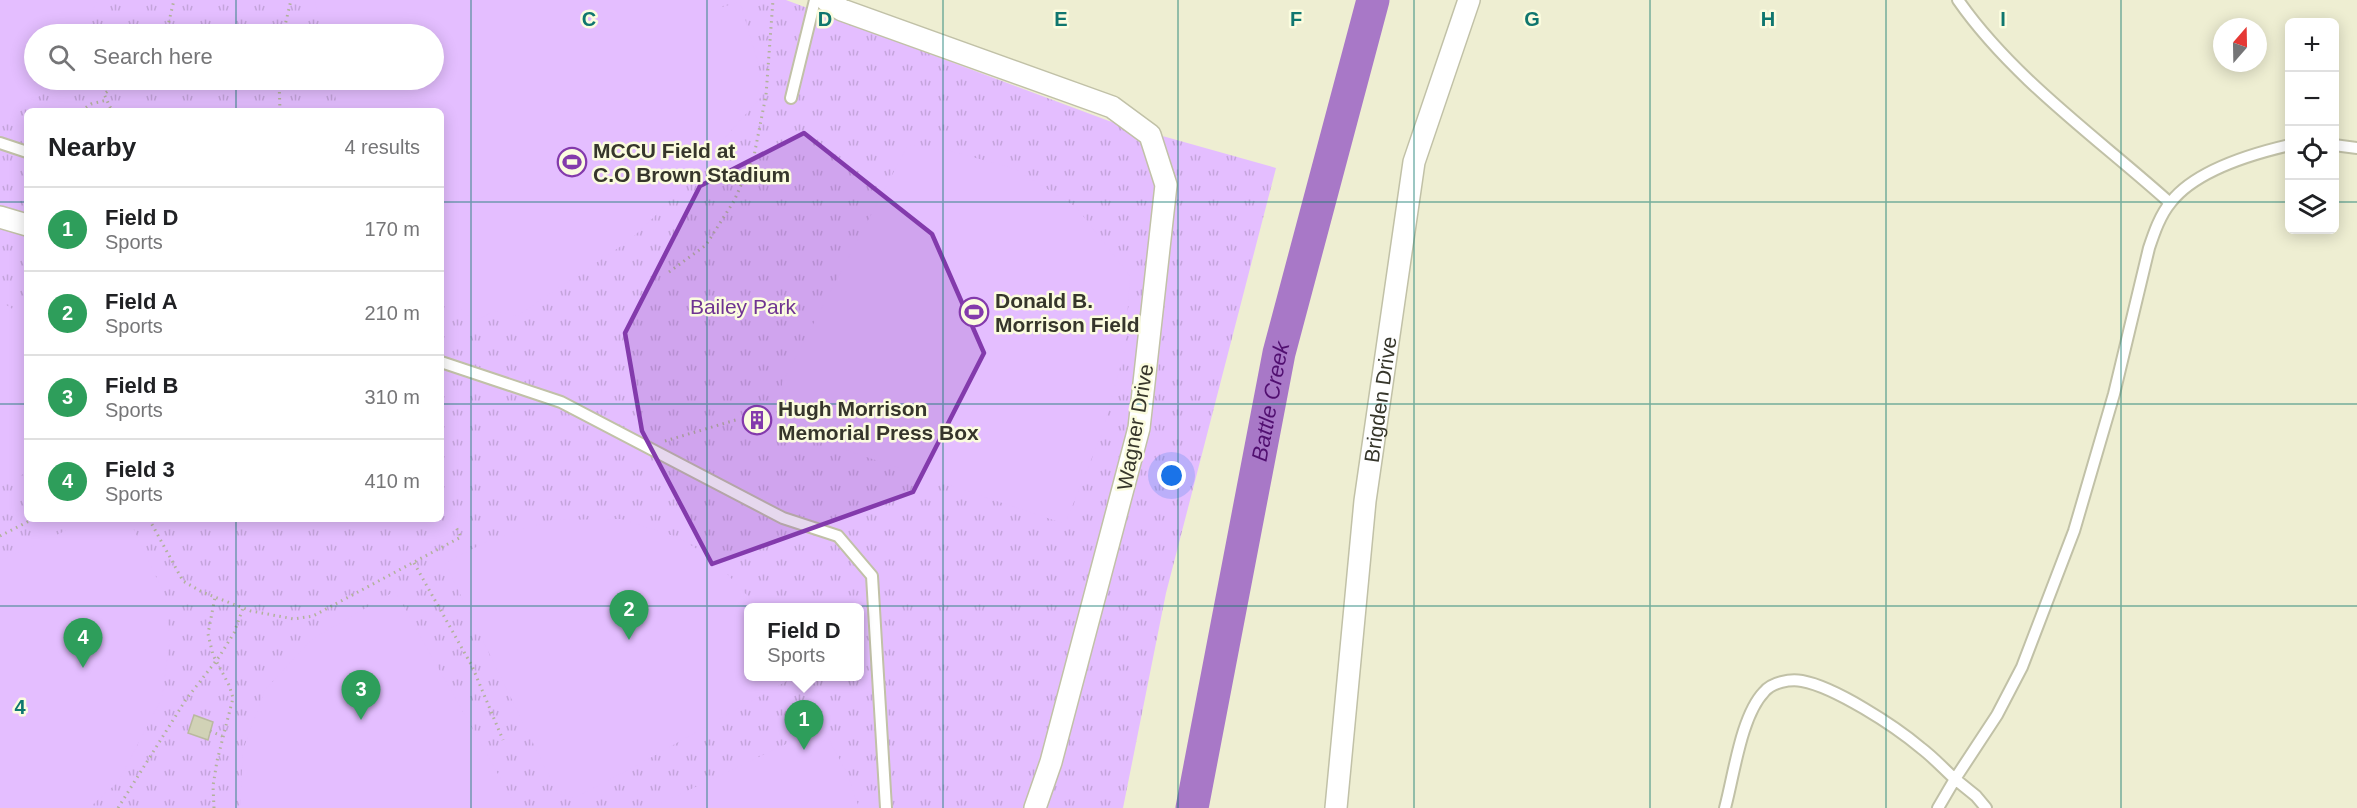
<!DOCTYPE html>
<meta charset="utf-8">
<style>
body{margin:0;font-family:Helvetica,sans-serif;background:#f6f6f6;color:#202124}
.controls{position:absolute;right:18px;top:18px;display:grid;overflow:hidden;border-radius:9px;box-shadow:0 3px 15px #0003}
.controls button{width:54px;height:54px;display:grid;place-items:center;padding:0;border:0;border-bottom:2px solid #e0e0e0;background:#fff;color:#202124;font:30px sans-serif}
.compass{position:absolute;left:2213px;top:18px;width:54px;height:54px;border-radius:50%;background:#fff;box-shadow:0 3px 15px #0003;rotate:20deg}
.you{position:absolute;left:1172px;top:476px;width:21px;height:21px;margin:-15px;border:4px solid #fff;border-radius:50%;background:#1a73e8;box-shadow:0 0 0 9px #1a73e833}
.badge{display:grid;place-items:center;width:39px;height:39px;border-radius:50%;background:#d93025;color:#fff;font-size:20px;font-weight:700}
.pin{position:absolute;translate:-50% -50px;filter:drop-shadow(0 2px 3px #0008)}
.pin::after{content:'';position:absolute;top:32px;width:21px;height:18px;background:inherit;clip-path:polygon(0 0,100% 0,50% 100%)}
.popup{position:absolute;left:744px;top:603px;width:120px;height:78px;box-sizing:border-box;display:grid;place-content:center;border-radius:9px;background:#fff;filter:drop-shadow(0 2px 4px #0005);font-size:20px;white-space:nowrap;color:#757577}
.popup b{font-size:22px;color:#202124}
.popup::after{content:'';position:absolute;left:50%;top:100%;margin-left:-12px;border:12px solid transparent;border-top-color:#fff}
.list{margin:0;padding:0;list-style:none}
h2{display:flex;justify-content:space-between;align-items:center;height:78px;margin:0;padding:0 24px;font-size:26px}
h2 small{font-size:20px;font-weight:400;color:#757577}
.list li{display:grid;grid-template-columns:39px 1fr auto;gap:18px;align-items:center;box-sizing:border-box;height:84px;padding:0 24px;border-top:2px solid #e0e0e0}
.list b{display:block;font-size:22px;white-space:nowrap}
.list p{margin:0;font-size:20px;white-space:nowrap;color:#757577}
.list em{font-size:20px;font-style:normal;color:#757577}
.icon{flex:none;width:33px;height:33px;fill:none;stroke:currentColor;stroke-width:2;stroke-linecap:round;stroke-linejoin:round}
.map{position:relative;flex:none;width:2357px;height:808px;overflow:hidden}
.search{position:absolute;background:#fff;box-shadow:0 3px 15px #0003;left:24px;top:24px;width:420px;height:66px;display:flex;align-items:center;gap:15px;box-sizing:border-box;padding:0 21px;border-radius:33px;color:#757577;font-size:22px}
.panel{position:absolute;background:#fff;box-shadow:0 3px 15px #0003;left:24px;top:108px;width:420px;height:414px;border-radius:9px}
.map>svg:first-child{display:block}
</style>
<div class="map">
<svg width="2357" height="808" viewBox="0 0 2357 808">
<defs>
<pattern id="park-tufts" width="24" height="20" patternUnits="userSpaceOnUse" patternTransform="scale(1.5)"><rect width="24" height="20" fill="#e4beff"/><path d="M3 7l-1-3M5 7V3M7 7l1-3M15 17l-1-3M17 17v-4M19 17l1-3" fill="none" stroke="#c4a4db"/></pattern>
</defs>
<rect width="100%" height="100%" fill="#eeeed2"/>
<path fill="url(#park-tufts)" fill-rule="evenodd" d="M0 0H786L1109 121 1276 168 1166 593 1123 808H0ZM34 34H434V80H34ZM27 111H441V519H27ZM748 608H860V676H748Z"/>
<path fill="#e4beff" d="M0 0H98L80 34H34V80H56C46 97 19 110 0 102Z
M315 0H717L722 7 740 2 758 62 761 97 659 212 630 240 517 316 493 311 480 319 465 315 458 303 441 300V111H339L331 80H434V34H322Z
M908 145 951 151 1015 169 1076 207 1130 276 1125 349 1102 433 1065 524 813 439C782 421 783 418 782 383Z
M0 302 10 307 27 323V472L0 487Z
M91 519H129L164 594 170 638 162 698 118 782 89 808H0V561Z
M621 519 680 538 715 561 758 607 748 608V676L794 677 634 767 574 798 558 794 445 563 492 539 552 520Z
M395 591 517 808H240L243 750 265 690 311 640Z
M822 727 847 773 859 808H651Z"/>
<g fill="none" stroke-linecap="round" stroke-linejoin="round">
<path stroke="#a878c7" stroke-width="33" id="s1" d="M1192 808 1279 353 1373 0"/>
</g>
<path fill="#d1d2b6" stroke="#b9b99f" stroke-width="1.5" d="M194 715 213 722 208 740 188 733Z"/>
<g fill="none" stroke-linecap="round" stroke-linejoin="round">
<g stroke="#c1c1a7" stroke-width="14">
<path id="service" d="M1958 0C2013 79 2099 139 2170 203
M791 98 815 0
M0 143 27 152
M2334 145 2357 148
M441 362 561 402 783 518 838 536 872 576 886 808
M1725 808C1734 775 1741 716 1764 692 1772 682 1790 679 1802 681 1835 687 1895 726 1921 748 1933 757 1944 769 1955 779L1938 808
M1986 808 1976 796 1955 779 1997 715 2022 667 2074 531 2114 394 2149 248C2154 233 2160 215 2171 202 2196 170 2251 154 2290 145"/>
</g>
<g stroke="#c1c1a7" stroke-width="24">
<g id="minor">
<path d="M826 0 842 10 1112 107 1150 135 1166 185 1139 428 1051 762 1035 808"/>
<path d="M0 217 27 225"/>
<path id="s2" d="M1336 808 1365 501 1414 162 1469 0"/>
</g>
</g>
<path stroke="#b2b29c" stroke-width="3" stroke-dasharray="1.5 4.5" stroke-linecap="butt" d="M166 34 174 0
M283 34 291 0
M279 80 280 111
M81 111 91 104 107 100
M116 111 110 107 104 94 122 80
M669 272 706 245 734 201 754 156 766 95 773 0
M665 441 739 419
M149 519 183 581 202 592 251 611 294 619 313 616 461 537 455 525
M0 536 33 519
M414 563 472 666 503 740
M210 731 222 736
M118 808 185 701 219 657 234 633 243 608
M214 808 213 786 217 761 233 698 229 685 213 655 208 634 215 597"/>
<use href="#service" stroke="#fff" stroke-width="10"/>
<use href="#minor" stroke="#fff" stroke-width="21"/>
</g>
<path fill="#833aac" fill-opacity="0.2" stroke="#833aac" stroke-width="4.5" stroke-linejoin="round" d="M804 133 932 234 984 353 913 492 712 564 642 431 625 333 700 186Z"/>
<path fill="none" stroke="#0f766e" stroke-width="1.5" stroke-opacity="0.55" d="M236 0V34M471 0V808M707 0V808M943 0V808M1178 0V808M1414 0V808M1650 0V808M1886 0V808M2121 0V808M236 80V111M0 202H27M441 202H2290M2334 202H2357M0 404H27M441 404H2357M236 519V808M0 606H2357"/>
<defs>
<g id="stadium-ring" transform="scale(1.5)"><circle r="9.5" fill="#fbfcdf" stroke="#833aac" stroke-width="1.5"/><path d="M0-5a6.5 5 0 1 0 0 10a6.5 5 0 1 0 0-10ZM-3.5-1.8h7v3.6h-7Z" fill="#833aac"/></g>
<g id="building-ring" transform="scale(1.5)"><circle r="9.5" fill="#fbfcdf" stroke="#833aac" stroke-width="1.5"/><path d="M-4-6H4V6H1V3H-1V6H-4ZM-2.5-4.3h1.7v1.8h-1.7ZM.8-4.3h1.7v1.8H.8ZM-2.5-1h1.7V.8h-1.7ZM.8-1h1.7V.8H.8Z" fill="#833aac"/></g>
</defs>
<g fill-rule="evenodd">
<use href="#stadium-ring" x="572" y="162"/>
<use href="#stadium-ring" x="974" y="312"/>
<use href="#building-ring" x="757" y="420"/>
</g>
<g text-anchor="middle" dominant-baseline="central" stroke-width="5" stroke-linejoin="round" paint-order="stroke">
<g font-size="21" font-weight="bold" fill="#36362b" stroke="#fbfcdf" text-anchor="start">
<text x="593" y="150">MCCU Field at<tspan x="593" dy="24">C.O Brown Stadium</tspan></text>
<text x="995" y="300">Donald B.<tspan x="995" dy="24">Morrison Field</tspan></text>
<text x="778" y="408">Hugh Morrison<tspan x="778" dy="24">Memorial Press Box</tspan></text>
</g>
<g font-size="21" fill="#6f3391" stroke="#fbfcdf">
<text x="743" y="306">Bailey Park</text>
</g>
<g font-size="21" fill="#36362b" stroke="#fbfcdf">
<text stroke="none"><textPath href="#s2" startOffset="411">Brigden Drive</textPath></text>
<text transform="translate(1135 427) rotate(-80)">Wagner Drive</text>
</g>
<g font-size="22" font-style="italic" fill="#510f70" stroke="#fbfcdf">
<text stroke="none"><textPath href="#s1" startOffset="414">Battle Creek</textPath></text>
</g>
</g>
<g font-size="20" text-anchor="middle" font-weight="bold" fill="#0f766e" stroke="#fbfcdf" stroke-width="5" stroke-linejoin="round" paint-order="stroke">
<text x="589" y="26">C</text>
<text x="825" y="26">D</text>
<text x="1061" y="26">E</text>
<text x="1296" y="26">F</text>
<text x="1532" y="26">G</text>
<text x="1768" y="26">H</text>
<text x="2003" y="26">I</text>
<text x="20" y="714">4</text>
</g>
</svg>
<div class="controls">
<button>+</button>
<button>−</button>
<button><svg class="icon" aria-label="locate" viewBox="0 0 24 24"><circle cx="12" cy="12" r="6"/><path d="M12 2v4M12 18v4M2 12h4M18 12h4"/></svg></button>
<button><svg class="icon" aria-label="layers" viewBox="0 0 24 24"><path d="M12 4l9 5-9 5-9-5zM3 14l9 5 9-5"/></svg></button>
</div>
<svg class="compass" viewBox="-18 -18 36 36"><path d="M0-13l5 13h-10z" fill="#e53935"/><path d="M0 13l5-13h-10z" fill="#757577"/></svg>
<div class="you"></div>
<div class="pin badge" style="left:804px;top:750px;background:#2e9e5b">1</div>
<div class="popup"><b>Field D</b>Sports</div>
<div class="pin badge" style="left:629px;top:640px;background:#2e9e5b">2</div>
<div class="pin badge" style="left:361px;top:720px;background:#2e9e5b">3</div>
<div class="pin badge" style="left:83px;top:668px;background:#2e9e5b">4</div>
<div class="search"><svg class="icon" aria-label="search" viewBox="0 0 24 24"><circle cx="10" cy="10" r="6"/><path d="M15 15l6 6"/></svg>Search here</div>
<section class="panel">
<h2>Nearby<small>4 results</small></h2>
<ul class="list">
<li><span class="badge" style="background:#2e9e5b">1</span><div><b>Field D</b><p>Sports</p></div><em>170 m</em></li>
<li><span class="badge" style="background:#2e9e5b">2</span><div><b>Field A</b><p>Sports</p></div><em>210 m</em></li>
<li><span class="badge" style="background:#2e9e5b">3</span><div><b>Field B</b><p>Sports</p></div><em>310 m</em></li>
<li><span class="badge" style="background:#2e9e5b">4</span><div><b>Field 3</b><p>Sports</p></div><em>410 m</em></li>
</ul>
</section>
</div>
